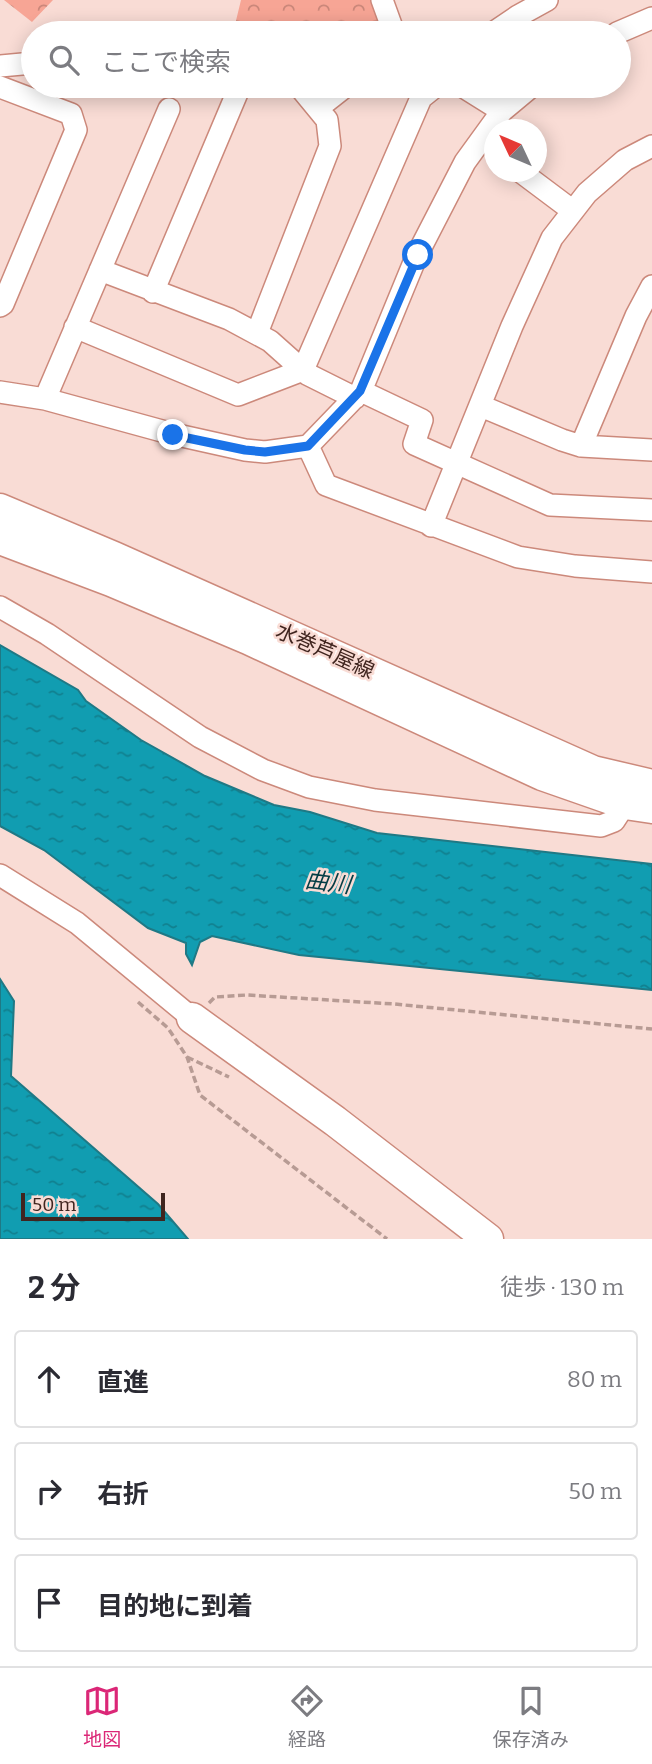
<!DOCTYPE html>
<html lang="ja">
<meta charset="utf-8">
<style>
body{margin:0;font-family:Bitter,"Noto Sans JP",serif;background:#f7f7f7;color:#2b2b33}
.compass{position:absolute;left:484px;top:119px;width:63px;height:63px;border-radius:50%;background:#fff;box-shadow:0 4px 18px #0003;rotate:314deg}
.scale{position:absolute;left:21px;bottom:18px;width:144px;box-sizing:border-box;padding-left:7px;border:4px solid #40251f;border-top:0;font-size:19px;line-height:24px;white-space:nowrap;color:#40251f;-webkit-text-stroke:5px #f9dcd5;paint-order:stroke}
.stop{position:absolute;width:21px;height:21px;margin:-16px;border:5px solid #1a73e8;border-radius:50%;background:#fff}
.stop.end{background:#1a73e8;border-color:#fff;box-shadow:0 2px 7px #0008}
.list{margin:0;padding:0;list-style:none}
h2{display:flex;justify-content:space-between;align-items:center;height:91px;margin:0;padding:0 28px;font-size:30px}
h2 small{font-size:23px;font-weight:400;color:#7c7c81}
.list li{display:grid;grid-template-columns:46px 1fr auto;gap:21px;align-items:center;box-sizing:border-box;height:98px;margin:0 14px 14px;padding:0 14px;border:2px solid #e1e1e2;border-radius:7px}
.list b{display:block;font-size:26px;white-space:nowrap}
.list em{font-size:23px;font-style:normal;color:#7c7c81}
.icon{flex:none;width:38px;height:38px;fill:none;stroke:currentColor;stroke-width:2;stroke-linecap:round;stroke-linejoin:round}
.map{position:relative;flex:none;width:652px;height:1239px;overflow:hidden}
.search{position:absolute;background:#fff;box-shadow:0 4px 18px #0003;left:21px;right:21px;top:21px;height:77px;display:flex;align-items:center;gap:18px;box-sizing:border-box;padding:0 24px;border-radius:38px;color:#7c7c81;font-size:26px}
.sheet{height:427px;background:#fff}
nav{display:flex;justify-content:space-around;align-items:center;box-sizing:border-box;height:98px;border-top:2px solid #e1e1e2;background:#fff;font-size:19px;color:#7c7c81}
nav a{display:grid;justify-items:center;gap:4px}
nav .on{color:#db2777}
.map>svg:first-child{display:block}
</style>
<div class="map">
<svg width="652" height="1239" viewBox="0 0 652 1239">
<defs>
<pattern id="forest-crowns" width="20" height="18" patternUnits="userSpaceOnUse" patternTransform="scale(1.75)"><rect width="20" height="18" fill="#f7a595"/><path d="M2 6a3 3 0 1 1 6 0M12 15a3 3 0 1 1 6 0" fill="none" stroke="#c98679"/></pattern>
<pattern id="water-ripples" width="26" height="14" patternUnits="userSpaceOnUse" patternTransform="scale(1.75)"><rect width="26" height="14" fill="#119db1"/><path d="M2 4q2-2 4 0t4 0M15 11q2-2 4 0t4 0" fill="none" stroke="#11808f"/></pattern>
</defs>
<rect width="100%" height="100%" fill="#f9dcd5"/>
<path fill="url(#forest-crowns)" d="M4 0H53L32 22Z
M241 0H373L382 33H233Z"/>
<path fill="url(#water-ripples)" stroke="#1f7985" stroke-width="2" d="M0 645 78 690 86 701 141 740 205 776 274 805 310 812 377 833 652 864V990L299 955 212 936 200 942 192 965 186 954V943L148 928 44 850 0 826Z
M0 979 14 1001 11 1076 158 1204 188 1239H0Z"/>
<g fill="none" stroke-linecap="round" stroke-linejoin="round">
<g stroke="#cc897b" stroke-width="24">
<path id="street" d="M382 0 394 33
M493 33 518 16 547 0
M617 33 652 18
M0 66 33 63
M462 86 502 111
M0 87 71 114 76 130 3 304 0 306
M318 108 346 86
M521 172 573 211
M100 270 229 319 270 341 307 374 355 398
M153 292 240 86
M75 327 238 395 303 370 421 98 436 86
M257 333 330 146 327 120 299 86
M361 391 422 420 414 444 550 505 652 510
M0 392 45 399 173 434 245 450 265 452 308 446 361 391 417 255 465 162 502 111 532 86
M45 399 169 109
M481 406 562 440 581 446 652 450
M308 446 326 485 518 557 575 566 652 572
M581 446 636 316 652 286
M431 526 512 326 552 238 587 193 625 160 652 146
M0 607 47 634 200 737 263 770 309 787 375 800 601 826 614 821 625 804
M0 875 77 923 192 1018"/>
</g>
<g stroke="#cc897b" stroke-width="33">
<path id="secondary" d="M0 509 114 557 593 771 652 785
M0 539 111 581 248 639 542 775 625 804 652 808
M192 1018 335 1121 488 1239"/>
</g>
<path stroke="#b79b94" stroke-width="3.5" stroke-dasharray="7 3.5" stroke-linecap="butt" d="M138 1002 168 1028 187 1057 200 1095 387 1239
M209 1003 215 997 247 995 394 1004 652 1029
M187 1057 229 1077"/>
<use href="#street" stroke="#fff" stroke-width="21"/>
<use href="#secondary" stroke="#fff" stroke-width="30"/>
</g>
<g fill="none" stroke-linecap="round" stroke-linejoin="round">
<path stroke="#1a73e8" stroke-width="9" d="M173 435 245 450 265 452 308 446 360 391 418 255"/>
</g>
<g text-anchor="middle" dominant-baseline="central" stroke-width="5" stroke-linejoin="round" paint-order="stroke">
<g font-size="21" fill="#40251f" stroke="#f9dcd5">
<text transform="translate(325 651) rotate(24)">水巻芦屋線</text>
</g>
<g font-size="23" font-style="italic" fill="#043d45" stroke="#f9dcd5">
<text transform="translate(328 882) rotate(7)">曲川</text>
</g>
</g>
</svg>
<svg class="compass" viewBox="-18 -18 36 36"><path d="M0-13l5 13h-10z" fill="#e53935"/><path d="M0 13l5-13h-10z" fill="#7c7c81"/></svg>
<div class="scale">50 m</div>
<div class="stop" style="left:418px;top:255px"></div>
<div class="stop end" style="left:173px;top:435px"></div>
<div class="search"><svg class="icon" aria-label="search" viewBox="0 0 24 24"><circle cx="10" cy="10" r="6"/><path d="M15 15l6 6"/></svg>ここで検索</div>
</div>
<section class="sheet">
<h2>2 分<small>徒歩 · 130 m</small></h2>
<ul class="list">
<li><svg class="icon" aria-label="ahead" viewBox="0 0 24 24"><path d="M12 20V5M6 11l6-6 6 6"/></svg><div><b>直進</b></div><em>80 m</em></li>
<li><svg class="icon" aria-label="right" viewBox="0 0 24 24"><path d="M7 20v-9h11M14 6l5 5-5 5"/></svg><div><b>右折</b></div><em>50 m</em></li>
<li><svg class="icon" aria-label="arrive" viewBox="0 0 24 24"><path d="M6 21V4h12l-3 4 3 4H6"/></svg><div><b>目的地に到着</b></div></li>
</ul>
</section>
<nav>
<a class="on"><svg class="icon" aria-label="map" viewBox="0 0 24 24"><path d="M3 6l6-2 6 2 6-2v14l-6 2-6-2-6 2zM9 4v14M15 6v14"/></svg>地図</a>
<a><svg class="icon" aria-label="directions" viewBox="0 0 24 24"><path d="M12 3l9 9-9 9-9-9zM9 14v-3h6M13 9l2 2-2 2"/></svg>経路</a>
<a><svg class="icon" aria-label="saved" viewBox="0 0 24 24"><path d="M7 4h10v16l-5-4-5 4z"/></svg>保存済み</a>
</nav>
